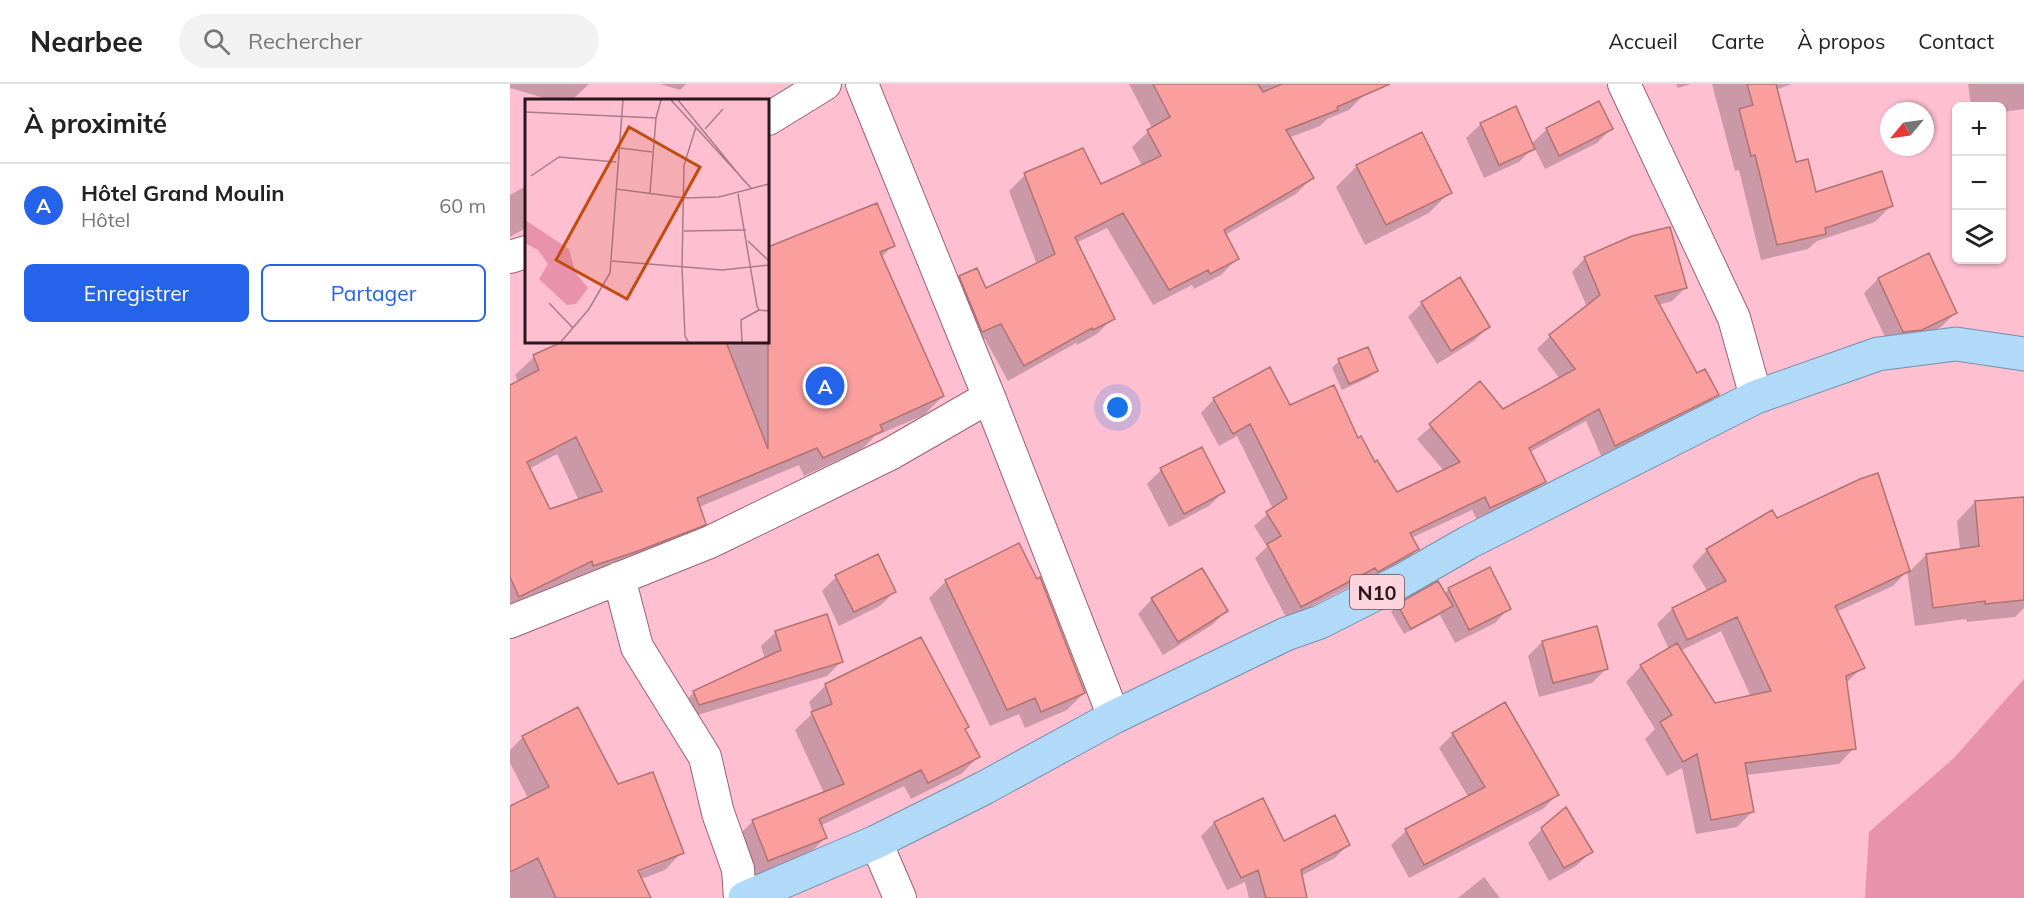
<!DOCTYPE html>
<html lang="fr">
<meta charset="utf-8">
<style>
body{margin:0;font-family:Mulish,sans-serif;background:#f2f2f2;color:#222}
.controls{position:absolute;right:18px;top:18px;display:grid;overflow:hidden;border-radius:9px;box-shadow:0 2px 4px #0004}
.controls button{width:54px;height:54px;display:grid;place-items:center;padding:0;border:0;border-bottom:2px solid #e0e0e0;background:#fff;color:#222;font:30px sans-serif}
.compass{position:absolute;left:1370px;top:18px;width:54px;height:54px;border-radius:50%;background:#fff;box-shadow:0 2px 4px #0004;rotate:241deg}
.you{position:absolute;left:608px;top:324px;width:21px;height:21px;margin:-15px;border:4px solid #fff;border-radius:50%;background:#1a73e8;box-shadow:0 0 0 9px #1a73e833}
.badge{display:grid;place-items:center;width:39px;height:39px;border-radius:50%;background:#2563eb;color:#fff;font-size:20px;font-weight:700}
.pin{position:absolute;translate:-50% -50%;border:3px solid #fff;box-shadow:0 2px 6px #0006}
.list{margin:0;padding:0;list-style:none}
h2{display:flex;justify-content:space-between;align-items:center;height:78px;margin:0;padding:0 24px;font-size:26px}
h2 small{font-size:20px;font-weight:400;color:#767676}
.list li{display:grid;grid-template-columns:39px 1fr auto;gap:18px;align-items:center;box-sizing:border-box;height:84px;padding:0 24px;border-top:2px solid #e0e0e0}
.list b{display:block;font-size:22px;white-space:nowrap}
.list p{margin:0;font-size:20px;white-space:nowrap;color:#767676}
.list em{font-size:20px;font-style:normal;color:#767676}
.actions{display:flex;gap:12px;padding:18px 24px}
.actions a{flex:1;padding:14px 0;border:2px solid #2563eb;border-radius:9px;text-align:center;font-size:21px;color:#2563eb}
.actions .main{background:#2563eb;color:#fff}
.icon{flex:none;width:33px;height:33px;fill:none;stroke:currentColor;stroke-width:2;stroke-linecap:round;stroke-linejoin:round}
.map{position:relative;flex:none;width:1514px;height:814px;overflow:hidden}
header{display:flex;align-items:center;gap:36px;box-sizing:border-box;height:84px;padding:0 30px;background:#fff;border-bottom:2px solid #e0e0e0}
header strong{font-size:28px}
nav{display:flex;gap:33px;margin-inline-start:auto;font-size:21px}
.search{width:420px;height:54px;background:#f2f2f2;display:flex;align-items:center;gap:15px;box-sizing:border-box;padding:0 21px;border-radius:33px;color:#767676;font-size:22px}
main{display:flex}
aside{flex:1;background:#fff}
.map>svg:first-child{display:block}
</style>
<header>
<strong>Nearbee</strong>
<div class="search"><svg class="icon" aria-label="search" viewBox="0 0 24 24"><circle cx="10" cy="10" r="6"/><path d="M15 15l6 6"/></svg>Rechercher</div>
<nav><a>Accueil</a><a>Carte</a><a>À propos</a><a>Contact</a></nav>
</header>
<main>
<aside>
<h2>À proximité<small></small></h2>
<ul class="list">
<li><span class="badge">A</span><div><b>Hôtel Grand Moulin</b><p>Hôtel</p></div><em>60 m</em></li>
</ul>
<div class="actions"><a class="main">Enregistrer</a><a>Partager</a></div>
</aside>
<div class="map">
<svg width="1514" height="814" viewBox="0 0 1514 814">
<rect width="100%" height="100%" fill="#febfd1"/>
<path fill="#e892ac" d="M1514 595V814H1355L1359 748 1444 674Z"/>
<path fill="#0003" fill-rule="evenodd" d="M0 0H79L62 16H41L0 4Z
M150 0H176L170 6Z
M619 0H851L855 10 839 26 817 35 810 42 778 54 802 94 786 110 715 151 727 175 711 191 684 205 682 201 643 221 597 144 566 159 603 234 587 250 567 261 566 259 498 297 475 255 456 263 434 209 450 193 475 206 527 181 499 107 515 91 573 66 590 102 632 82 622 63 642 44Z
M1166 0H1181L1168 4Z
M1202 0H1282L1265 6 1285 80 1305 110 1381 122 1365 138 1307 157 1298 165 1251 176 1229 86 1225 87Z
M1458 0H1514V25L1492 28V22H1461Z
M971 40 1021 60 1037 45H1101L1087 59 1035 85 1024 63 1009 78 974 94 956 54Z
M847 82 940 108 919 129 855 161 826 103Z
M16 102V144L0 153V111Z
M383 161 371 174 433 312 414 331 365 352 352 365 294 392 289 381 189 423 194 440 176 458 65 500 63 495 0 526V302L8 298 5 291 24 273 56 258H258V165ZM47 370 69 417 39 426 19 385Z
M1075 174 1175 204 1162 217 1148 221 1187 291 1207 310 1194 324 1092 374 1076 337 1020 368 1034 398 1021 411 967 436 962 426 901 454 907 465 894 478 854 500 852 496 777 535 745 474 757 463 744 442 763 425 727 352 709 362 691 329 704 315 780 322 848 356 886 410 934 387 907 355 970 299 993 326 1050 295 1027 265 1040 252 1077 223 1062 188Z
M1368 195 1446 228 1431 243 1396 259 1379 261 1354 209Z
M912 219 978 243 964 257 927 280 898 233Z
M829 277 867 286 860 293 832 306 822 284Z
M651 386 713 408 699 422 659 443 637 400Z
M1367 391 1399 488 1416 471 1450 466 1447 437 1465 418H1514V524L1505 533 1457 538 1456 535 1405 542 1397 487 1383 502 1326 528 1353 583 1336 599 1344 664 1329 680 1236 691 1243 727 1227 743 1186 750 1172 684 1157 692 1135 655 1145 645 1116 598 1131 582 1159 565 1147 540 1162 525 1198 508 1182 482 1197 466ZM1211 547 1241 613 1204 621 1170 567Z
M326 493 384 508 370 522 329 542 312 507Z
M436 497 574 609 557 626 515 644 509 630 480 642 419 514Z
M939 505 999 524 985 539 945 559 930 531 894 550 881 528 888 521 934 510Z
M642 515 716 527 702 541 653 571 628 530Z
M266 548 331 578 317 592 174 635 170 623 184 608 255 575 251 562Z
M1032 558 1097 584 1082 599 1029 613 1018 572Z
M316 601 457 643 454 646 468 673 451 690 401 715 394 702 310 742 315 754 298 771 241 793 226 754 243 737 314 709 285 646 303 629 299 618Z
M943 650 1047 711 1033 725 899 794 881 761 896 747 959 714 929 664Z
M13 653 108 702 172 768 155 786 131 795 139 814H0V723L18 714 0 679V666ZM154 775V778L122 791 121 788Z
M753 716 773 759 838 761 825 774 791 792 795 814H739L735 798 717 806 691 752 704 739Z
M1032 745 1081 768 1066 782 1039 797 1018 759Z
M974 793 990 814H948Z"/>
<path fill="#fa9f9e" stroke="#af7372" stroke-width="1.5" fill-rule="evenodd" d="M643 0H748L753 8 772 0H880L827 23 828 26 776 46 804 94 714 146 729 175 700 190 698 186 659 206 613 129 565 153 605 235 583 246 582 244 514 282 491 240 472 248 449 192 467 184 476 204 545 170 514 89 573 64 591 100 651 72 637 46 660 33Z
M1237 0H1266L1286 78 1298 75 1306 108 1372 87 1383 122 1315 144 1316 150 1267 161 1245 71 1241 72 1229 25 1243 21Z
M1089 17 1103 45 1049 72 1036 44Z
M1006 22 1025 65 989 81 970 39Z
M912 48 942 109 876 141 846 81Z
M367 119 385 162 370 168 434 312 370 341 373 347 313 374 307 364 187 414 196 440 193 442 128 467 83 482 82 477 9 513 0 493V301L29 286 23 271 52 258H216L258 365V163ZM66 353 92 407 40 425 17 378Z
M1160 143 1177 204 1145 212 1187 289 1195 285 1209 311 1105 362 1089 325 1019 364 1036 398 980 424 975 413 900 449 909 465 868 488 865 484 791 523 757 460 771 452 756 428 777 414 740 340 723 350 703 314 760 283 780 321 824 301 848 354 851 352 865 378 867 376 887 408 950 378 919 340 970 297 993 325 1065 285 1039 251 1090 211 1074 173 1122 152Z
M1419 169 1447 229 1412 246 1393 248 1368 194Z
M950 193 980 243 941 267 911 218Z
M858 263 868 287 839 300 828 275Z
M692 363 715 408 674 430 650 384Z
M1368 389 1400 487 1325 522 1355 584 1336 592 1346 665 1235 679 1244 728 1201 736 1187 670 1173 678 1150 638 1162 631 1130 581 1167 559 1205 619 1261 607 1227 533 1177 556 1162 524 1216 497 1196 465 1262 426 1267 434 1350 395Z
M1514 413V516L1475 520V517L1423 524 1416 470 1469 462 1465 417Z
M509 459 527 495 530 493 575 609 531 628 525 614 497 626 435 496Z
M368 470 386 508 344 528 325 491Z
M980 483 1001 525 959 546 938 504Z
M692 484 718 527 668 558 641 514Z
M928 497 943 522 901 545 887 520Z
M317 530 333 578 189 621 183 607 271 566 265 547Z
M1087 542 1098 585 1043 599 1032 557Z
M411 553 459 643 455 645 470 673 418 699 411 686 309 735 317 754 258 777 242 736 334 700 301 628 322 620 315 600Z
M995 618 1049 711 914 781 895 745 975 703 942 649Z
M68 623 108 700 143 688 174 769 128 787 141 814H46L28 774 0 788V722L39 703 12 652Z
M753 714 774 757 825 731 840 761 791 786 797 814H756L748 786 731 794 704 738Z
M1056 723 1083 768 1054 784 1031 744Z"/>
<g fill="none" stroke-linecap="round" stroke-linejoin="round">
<g stroke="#9a6172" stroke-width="34">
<path id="minor" d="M352 0 479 313 604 633
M1114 0 1224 234 1246 313
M258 35 315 0
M0 173 16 168
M109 494 127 563 195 673 208 729 228 785 230 814
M0 538 200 458 380 370 479 313
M366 758 390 814"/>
</g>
<g stroke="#7590ab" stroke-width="35">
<path id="trunk" d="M235 814 366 758 474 704 604 633 776 550 810 538 891 497 959 458 1246 313 1368 270 1446 260 1514 270"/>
</g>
<use href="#minor" stroke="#fff" stroke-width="32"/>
<use href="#trunk" stroke="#b0daf8" stroke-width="33"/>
</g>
<g text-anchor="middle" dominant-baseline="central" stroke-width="4.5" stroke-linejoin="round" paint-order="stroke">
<rect fill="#fbd4de" stroke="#6a4f57" stroke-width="1.5" x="840" y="491" width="54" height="34" rx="4.5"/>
<g font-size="20" font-weight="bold" fill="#2c161d">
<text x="867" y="508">N10</text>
</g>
</g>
<g transform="translate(15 15)">
<rect width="244" height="244" fill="#febfd1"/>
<path d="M0 121 44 150 50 173 63 189 51 205 42 206 14 180 23 165 13 151 0 144Z" fill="#e892ac"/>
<path fill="none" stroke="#aa7b89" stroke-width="1.5" d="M146 1 226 89M153 1 220 83M0 13 131 19M180 30 198 10M95 49 127 53M6 77 34 58 91 63M91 90 160 99 194 98 244 85M125 94 131 19 136 1M213 95 232 207 234 211 244 212M159 132 221 131M223 142 244 162M87 162 197 171 244 166M24 204 48 229M35 244 64 210 85 174 98 1M164 244 160 237 157 168 159 66 171 28M217 244 216 221 234 211"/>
<path fill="#c24c0f" fill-opacity="0.15" stroke="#c24c0f" stroke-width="3" d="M104 28 175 68 102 200 31 161Z"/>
<rect width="244" height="244" fill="none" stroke="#2c161d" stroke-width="3"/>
</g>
</svg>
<div class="controls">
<button>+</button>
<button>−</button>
<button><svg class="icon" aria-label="layers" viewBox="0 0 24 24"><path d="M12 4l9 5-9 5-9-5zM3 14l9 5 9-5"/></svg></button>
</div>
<svg class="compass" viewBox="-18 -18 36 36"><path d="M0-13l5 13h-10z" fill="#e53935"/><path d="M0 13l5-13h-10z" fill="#767676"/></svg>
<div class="you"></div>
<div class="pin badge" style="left:315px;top:302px">A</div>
</div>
</main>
